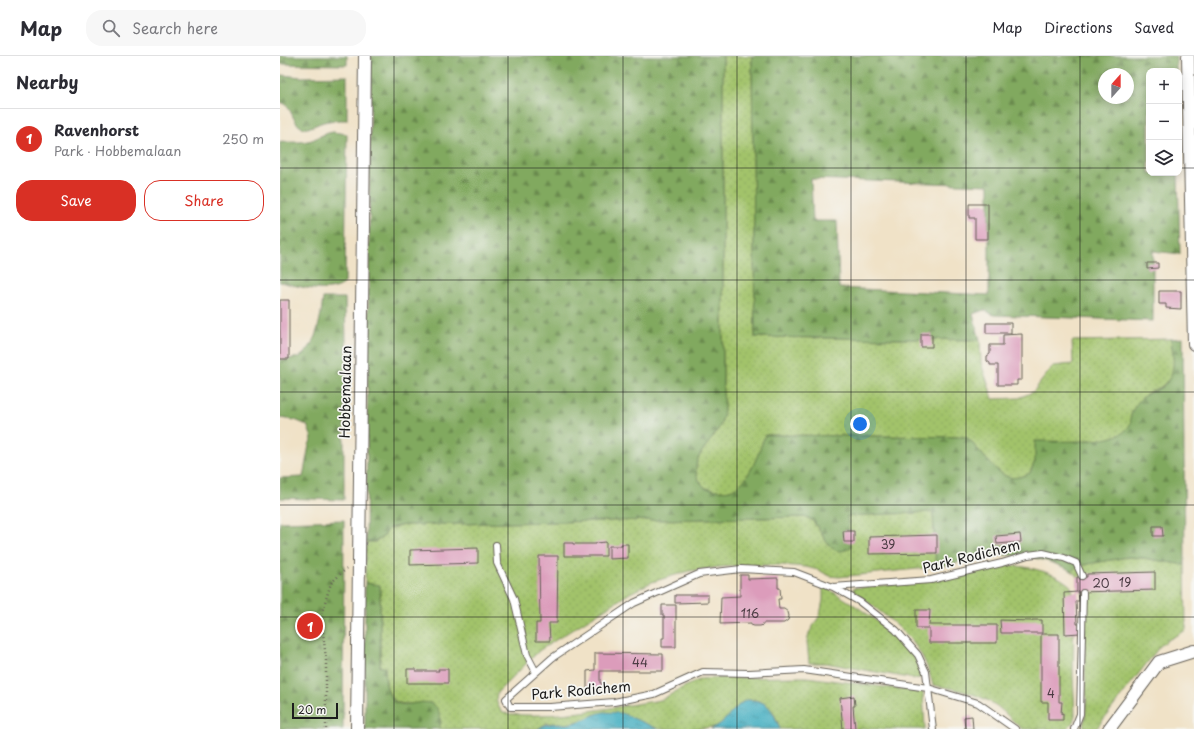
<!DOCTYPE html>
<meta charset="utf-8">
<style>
body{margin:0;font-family:"Playpen Sans",sans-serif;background:#f7f7f7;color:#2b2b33}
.controls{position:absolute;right:12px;top:12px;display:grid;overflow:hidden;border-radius:8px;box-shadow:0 2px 10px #0003}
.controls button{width:36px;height:36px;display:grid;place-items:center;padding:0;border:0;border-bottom:1px solid #e1e1e2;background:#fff;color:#2b2b33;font:20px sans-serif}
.compass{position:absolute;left:818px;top:12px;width:36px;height:36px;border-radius:50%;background:#fff;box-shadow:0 2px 10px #0003;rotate:21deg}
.scale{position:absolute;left:12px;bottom:10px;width:46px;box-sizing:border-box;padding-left:4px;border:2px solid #1c1c1c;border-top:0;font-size:11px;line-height:14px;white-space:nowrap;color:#1c1c1c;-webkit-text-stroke:3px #f6f6f2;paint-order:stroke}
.you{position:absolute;left:580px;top:368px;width:14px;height:14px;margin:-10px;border:3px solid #fff;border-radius:50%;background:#1a73e8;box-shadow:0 0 0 6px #1a73e833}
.badge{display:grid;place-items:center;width:26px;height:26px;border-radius:50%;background:#d93025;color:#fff;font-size:13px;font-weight:700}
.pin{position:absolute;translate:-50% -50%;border:2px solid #fff;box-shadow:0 1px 4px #0006}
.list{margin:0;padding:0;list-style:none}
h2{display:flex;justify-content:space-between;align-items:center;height:52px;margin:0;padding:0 16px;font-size:17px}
h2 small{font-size:13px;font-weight:400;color:#7c7c81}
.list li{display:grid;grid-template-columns:26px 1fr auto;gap:12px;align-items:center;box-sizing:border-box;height:60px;padding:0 16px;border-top:1px solid #e1e1e2}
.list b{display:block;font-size:15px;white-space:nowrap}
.list p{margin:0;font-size:13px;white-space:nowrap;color:#7c7c81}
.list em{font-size:13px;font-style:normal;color:#7c7c81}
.actions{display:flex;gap:8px;padding:12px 16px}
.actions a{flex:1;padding:9px 0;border:1px solid #d93025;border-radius:16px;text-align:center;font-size:14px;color:#d93025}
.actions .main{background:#d93025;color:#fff}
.icon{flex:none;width:22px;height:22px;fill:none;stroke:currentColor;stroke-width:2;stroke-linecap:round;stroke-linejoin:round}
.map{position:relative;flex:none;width:914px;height:673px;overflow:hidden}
header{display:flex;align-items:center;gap:24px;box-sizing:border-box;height:56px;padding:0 20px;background:#fff;border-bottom:1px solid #e1e1e2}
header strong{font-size:19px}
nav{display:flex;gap:22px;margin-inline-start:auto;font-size:14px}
.search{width:280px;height:36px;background:#f7f7f7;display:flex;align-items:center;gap:10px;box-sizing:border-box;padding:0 14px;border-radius:16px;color:#7c7c81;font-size:15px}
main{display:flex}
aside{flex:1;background:#fff}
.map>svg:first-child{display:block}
</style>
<header>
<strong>Map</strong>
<div class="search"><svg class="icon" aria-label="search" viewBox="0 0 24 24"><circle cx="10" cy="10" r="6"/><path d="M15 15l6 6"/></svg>Search here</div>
<nav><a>Map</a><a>Directions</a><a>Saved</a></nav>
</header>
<main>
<aside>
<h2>Nearby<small></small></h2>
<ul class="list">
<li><span class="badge">1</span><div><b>Ravenhorst</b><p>Park · Hobbemalaan</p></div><em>250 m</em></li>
</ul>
<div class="actions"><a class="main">Save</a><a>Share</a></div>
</aside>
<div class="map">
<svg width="914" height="673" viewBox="0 0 914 673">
<defs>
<pattern id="green-dots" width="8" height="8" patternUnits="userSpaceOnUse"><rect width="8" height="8" fill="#a2c36b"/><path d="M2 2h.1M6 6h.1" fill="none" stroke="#8ba75c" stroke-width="1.8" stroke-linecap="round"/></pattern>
<pattern id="forest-firs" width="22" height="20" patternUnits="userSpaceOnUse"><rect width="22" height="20" fill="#81a95f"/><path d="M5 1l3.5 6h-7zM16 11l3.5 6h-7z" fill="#69894e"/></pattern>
<pattern id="water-ripples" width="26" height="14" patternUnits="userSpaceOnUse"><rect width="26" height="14" fill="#43aec1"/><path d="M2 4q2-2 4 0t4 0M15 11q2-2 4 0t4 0" fill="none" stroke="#378d9c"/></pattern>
</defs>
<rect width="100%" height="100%" fill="#f6f6f2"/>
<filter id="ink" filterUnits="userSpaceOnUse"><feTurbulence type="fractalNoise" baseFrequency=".025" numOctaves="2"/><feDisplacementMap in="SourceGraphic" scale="8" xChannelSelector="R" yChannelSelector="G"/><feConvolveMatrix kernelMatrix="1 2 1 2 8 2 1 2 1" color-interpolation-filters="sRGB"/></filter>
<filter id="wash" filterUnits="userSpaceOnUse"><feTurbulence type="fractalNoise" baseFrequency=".012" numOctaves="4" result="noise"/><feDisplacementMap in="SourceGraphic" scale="16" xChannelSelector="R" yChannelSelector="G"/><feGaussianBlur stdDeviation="0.9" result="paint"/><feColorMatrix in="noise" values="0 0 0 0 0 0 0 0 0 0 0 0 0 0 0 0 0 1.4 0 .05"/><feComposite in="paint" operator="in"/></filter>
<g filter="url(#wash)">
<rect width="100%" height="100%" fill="#f0e2c7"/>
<path fill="url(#green-dots)" stroke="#5f7044" d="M443 0H472L475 281 700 284 701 307 713 343 739 342 753 336 773 310 793 308 792 285 891 283 894 308 891 321 881 331 867 337 852 356 851 368 844 377 827 383 805 384 755 405 750 417C743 420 736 423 728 421 716 417 696 391 687 381L486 379C479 395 470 428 450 434 443 436 432 433 425 432 423 429 419 425 418 422 408 401 435 385 441 367 445 357 444 347 443 336Z
M653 456 656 511 559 521 550 520 538 514 526 511 503 509H468L440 511 409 515 392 520 372 526 350 537 260 594 217 637C215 645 218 651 223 657 268 664 329 652 375 645L383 643 400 633 421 623 434 622 526 621 643 636 645 673H500C498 668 496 661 493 656 484 644 468 638 457 651 451 658 446 665 438 670 429 673 392 673 380 673 376 673 372 671 368 669L298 665 289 668 267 667 258 673H159L161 666 149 647C142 646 137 648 130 648 106 649 106 630 105 612H100V530L85 527 86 486H95L101 483 109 473 124 469 526 461 533 465 549 490 571 491 567 460Z
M848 501 863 502 905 509 906 574 888 584 880 590 816 673H810L803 670C809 650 805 629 805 608 804 584 806 560 806 536L801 525 792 515 797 510Z
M720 509C740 509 771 514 787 527 792 530 793 536 794 541L793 620 795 659 793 666 786 673H742C733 666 726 657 717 650 698 637 675 633 653 629 650 619 647 609 642 600 627 573 597 554 574 535L573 532 633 527Z
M543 531C565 540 649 596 640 622L635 623 546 607H529L527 585 529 577 540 559 543 544Z"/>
<path fill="url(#forest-firs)" stroke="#4e623e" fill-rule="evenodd" d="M0 0H67V9L0 8Z
M91 0H443V336C444 347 445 357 441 367 435 385 408 401 418 422 419 425 423 429 425 432 432 433 443 436 450 434 470 428 479 395 485 379L687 381C696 391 716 417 728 421 736 423 743 420 750 417L755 405V385C773 385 833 388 845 375 855 365 848 365 852 356 854 351 859 344 863 341 868 336 876 335 882 331 898 318 893 300 891 283L903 282 905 509 863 502 848 501 797 510 792 515C772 505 748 499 726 499 702 500 679 507 656 511L653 456 567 460 571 491C550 505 545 479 534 466 532 464 529 462 526 461L124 469 109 472C103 483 98 486 86 486Z
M472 0H896V15H869V117H898L900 198 873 195V265L714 259 704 254 693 258 700 284 475 281ZM824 18H848V42H824ZM531 123 709 129V239L559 232 557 165H533Z
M0 19 22 21 67 20V64C56 64 46 64 36 69 32 70 28 73 24 72 11 69 13 48 0 46Z
M53 76 67 78 65 227C50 240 18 230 0 226V86C10 86 22 87 32 84 39 81 45 77 53 76Z
M43 242H65L67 328 64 342V444L0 442V422L23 421 29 389 32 382 27 369 15 364 0 362V302C6 303 12 303 19 301 37 292 41 259 43 242Z
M64 464 63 673H0V466Z
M85 527 100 529V611H105C105 622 105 635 113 644 125 656 146 638 157 652 161 659 161 665 159 673H85Z"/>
<path fill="url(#water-ripples)" stroke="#30656e" d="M466 644C490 644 492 654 500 673H431C448 666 452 652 466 644Z
M324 656 341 657 378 673H258C270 665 275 669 288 668 301 667 312 658 324 656Z"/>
<g id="blocks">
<path fill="#dc9cbb" d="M689 148H708V183H695V162H689Z
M867 207H878V212L867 213Z
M879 235H901V253L886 252V248H879Z
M0 244H9V303H0Z
M706 267H731V277H706Z
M641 278H652V291H641Z
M742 278V324H737V329H718V309H710V307L707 305V300L710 298V289H723V279Z
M873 470H882L883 480H873Z
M563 475H574V486H564Z
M740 478 741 486 717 488 716 480Z
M657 479V497L589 498V481Z
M326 486V500H284V487H293V488H316V487Z
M341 488H348V502L329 503V490H341Z
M198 492V507L130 509V494Z
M259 500H278L277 567H269L270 585H256V567H260Z
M875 516V534L798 536 799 545H796L797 568H799L800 577 785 578 784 537 797 536V521H807V518Z
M460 519H468V523L498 522V532H500L501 543H498L499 553H504L508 556 509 560 508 564 504 567H483V569L480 570H474L471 569V567L440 568 441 541 460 540Z
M395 539H428V546L395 547Z
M382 549H396V591H382V582H384V559H382Z
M636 554H650L649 569H717V587H649V572H636Z
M720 564 752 565V564H762V577H721Z
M761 578H779V646H782L781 658 783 657V664H768V646H761Z
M315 597 383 598V615H320V627H322V633H307V615L315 614Z
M127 613H136V615H159L158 613H168V627H127Z
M574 640 575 650H573L575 673H563L560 642Z
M692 660 693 673H685L684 661Z"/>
</g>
</g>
<g filter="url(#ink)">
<use href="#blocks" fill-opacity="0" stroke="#666158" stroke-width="1"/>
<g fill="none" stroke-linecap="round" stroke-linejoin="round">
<g stroke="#666158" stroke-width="8">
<path id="lane" d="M216 489 217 507 234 543 247 599 256 616
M553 531 580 546 616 574 638 599 646 616 653 673
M735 673 698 647 648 632 524 614 469 617 423 616 374 638 334 646 270 651H230L226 643 272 602 354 547 419 518 461 513 514 516 553 531 651 524 722 507 748 499 763 497 784 502 796 507 802 520
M794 673 800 658 803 537"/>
</g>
<g stroke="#666158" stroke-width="14">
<path id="street" d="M908 0 914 288
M77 673 85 0
M829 673 879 606 914 595"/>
</g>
<path stroke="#666158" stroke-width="2.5" stroke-dasharray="1 3" stroke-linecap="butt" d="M46 673V603L41 559 51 527 66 513"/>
<use href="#lane" stroke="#fff" stroke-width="6"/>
<use href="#street" stroke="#fff" stroke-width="12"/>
</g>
</g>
<path fill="none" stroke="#1c1c1c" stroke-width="1" stroke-opacity="0.55" d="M114 0V673M228 0V673M343 0V673M457 0V673M571 0V673M686 0V673M800 0V673M0 112H869M899 112H914M0 224H914M0 336H914M0 449H914M0 561H914"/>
<g text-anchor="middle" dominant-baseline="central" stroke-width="3.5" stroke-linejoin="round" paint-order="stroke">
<g font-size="12" fill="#4c3c44">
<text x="608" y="488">39</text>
<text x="845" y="526">19</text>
<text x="821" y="527">20</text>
<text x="470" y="557">116</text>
<text x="360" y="606">44</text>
<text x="771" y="637">4</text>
</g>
<g font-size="14" fill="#1c1c1c" stroke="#f6f6f2">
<text transform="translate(65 336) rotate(-89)">Hobbemalaan</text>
<text transform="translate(691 500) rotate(-14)">Park Rodichem</text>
<text transform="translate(301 634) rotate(-5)">Park Rodichem</text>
</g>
</g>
</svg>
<div class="controls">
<button>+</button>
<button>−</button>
<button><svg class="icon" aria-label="layers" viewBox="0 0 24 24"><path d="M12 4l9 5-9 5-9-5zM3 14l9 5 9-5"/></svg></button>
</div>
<svg class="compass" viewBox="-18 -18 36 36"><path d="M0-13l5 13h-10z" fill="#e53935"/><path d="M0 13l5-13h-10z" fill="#7c7c81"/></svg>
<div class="scale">20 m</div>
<div class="you"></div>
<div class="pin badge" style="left:30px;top:570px">1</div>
</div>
</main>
